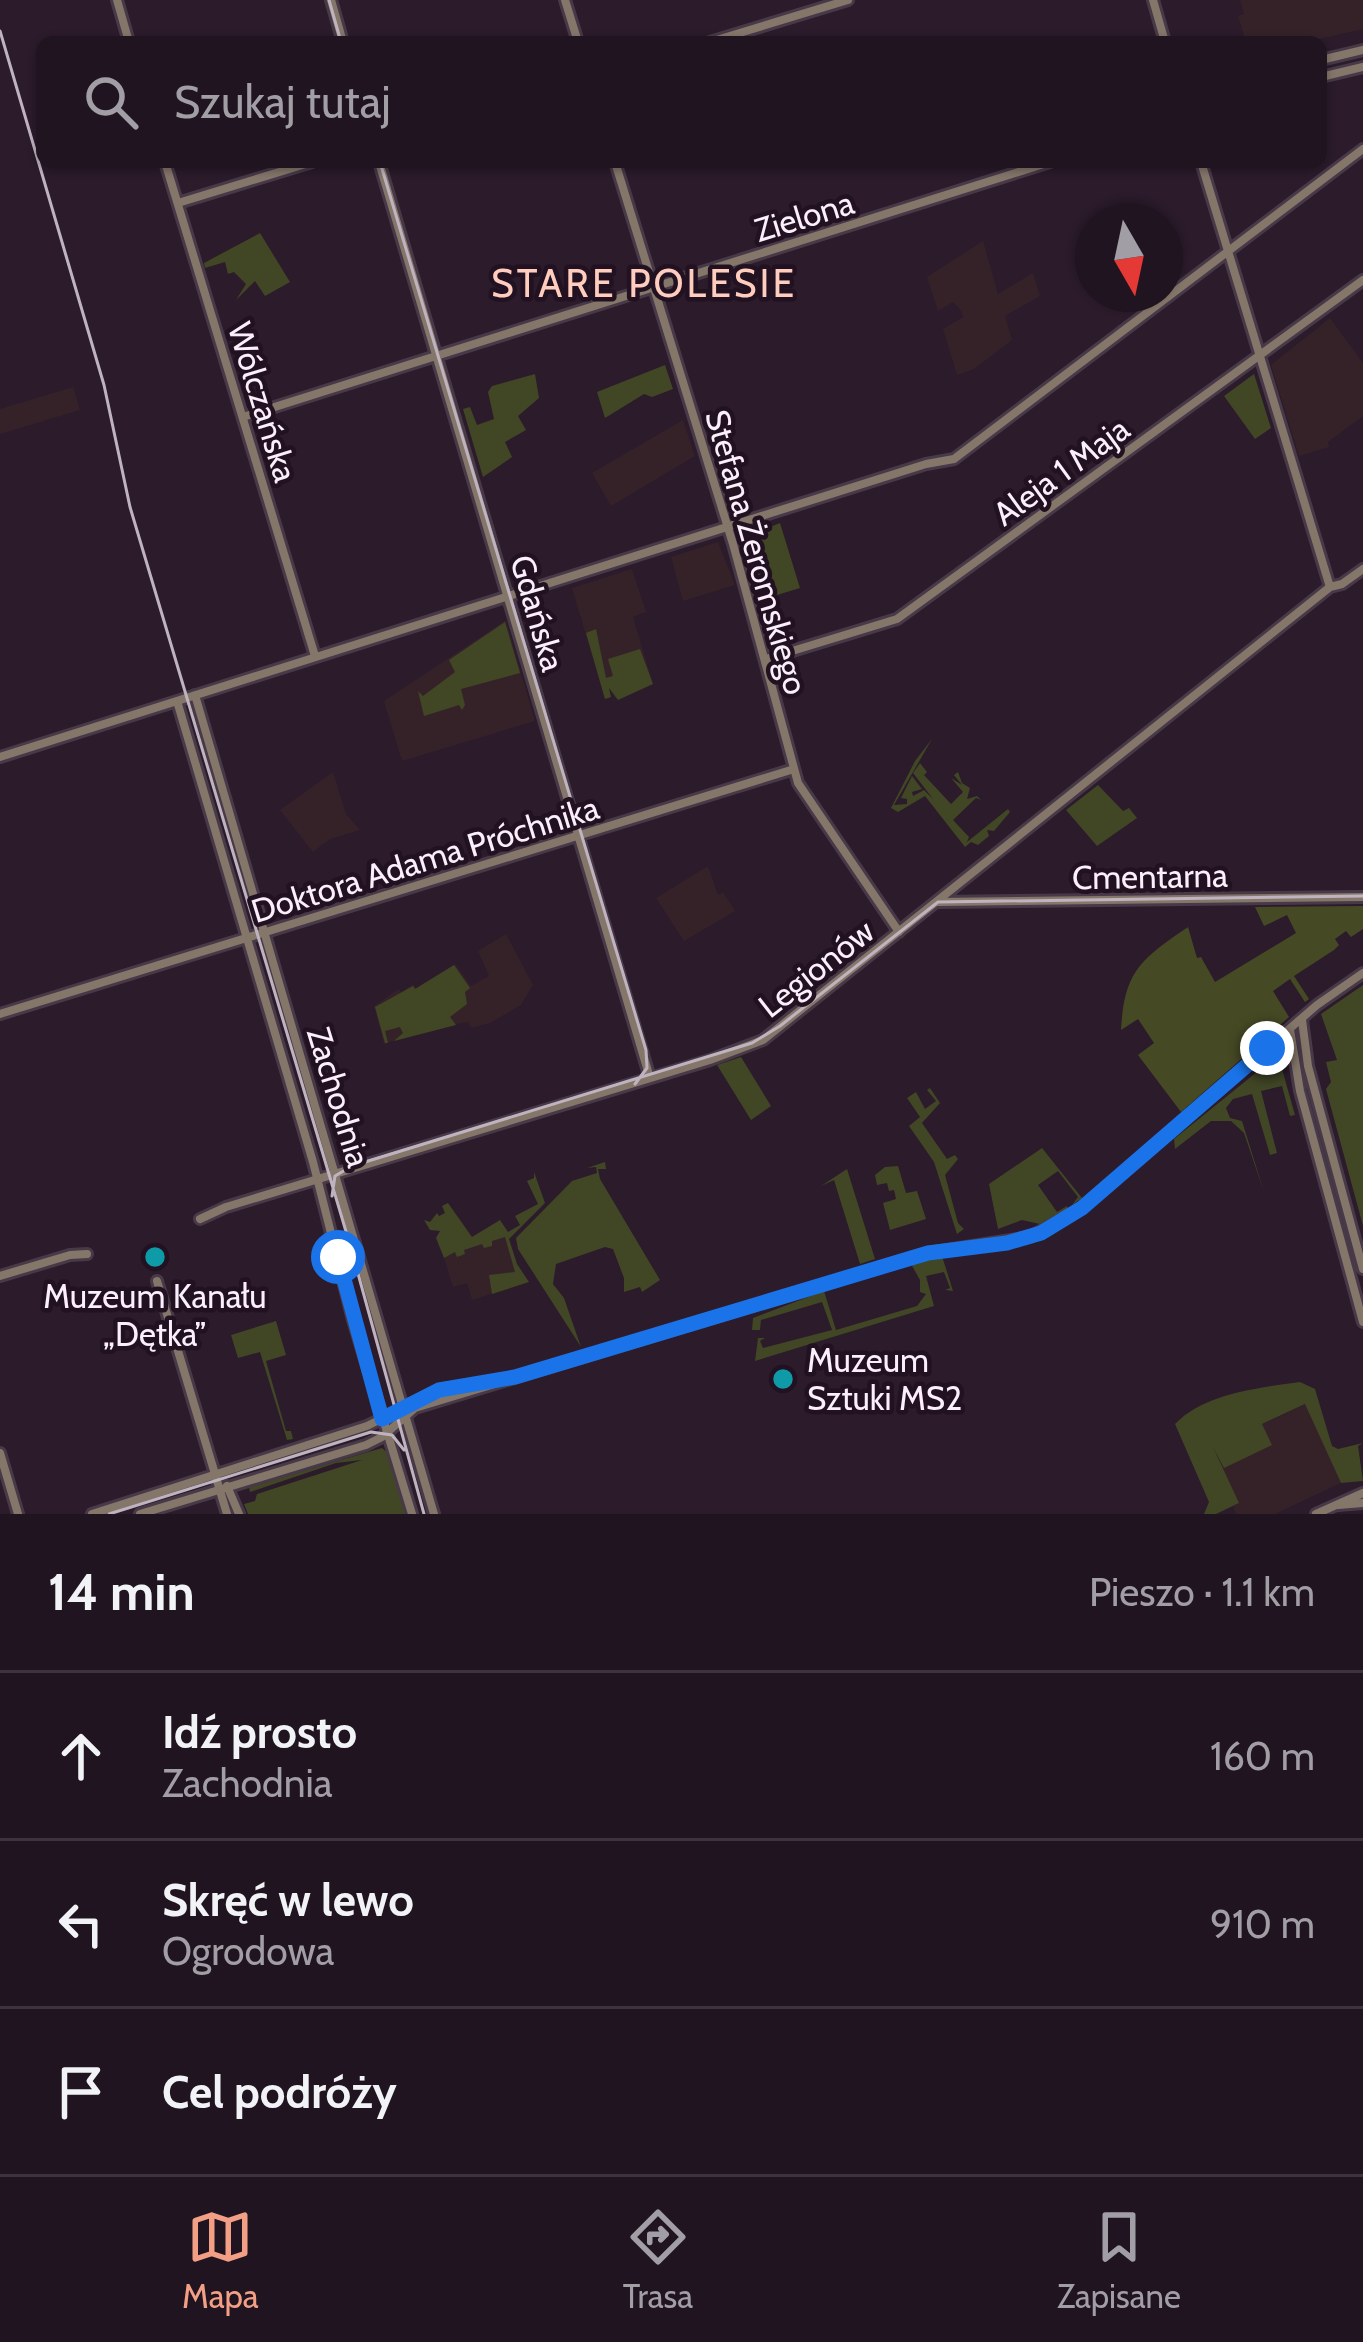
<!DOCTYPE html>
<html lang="pl">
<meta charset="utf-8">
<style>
body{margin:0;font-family:Cabin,sans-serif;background:#281d29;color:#f1f3f6}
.compass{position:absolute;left:1075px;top:204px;width:108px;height:108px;border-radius:50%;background:#201420;box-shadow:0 3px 9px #0004;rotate:171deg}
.stop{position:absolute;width:36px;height:36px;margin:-27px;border:9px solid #1a73e8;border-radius:50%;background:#fff}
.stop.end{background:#1a73e8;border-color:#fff;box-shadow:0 3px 12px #0008}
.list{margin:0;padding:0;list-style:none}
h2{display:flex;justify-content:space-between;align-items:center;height:156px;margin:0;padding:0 48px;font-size:51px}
h2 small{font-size:39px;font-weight:400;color:#a29ea5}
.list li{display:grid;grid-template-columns:78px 1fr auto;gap:36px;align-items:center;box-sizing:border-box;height:168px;padding:0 48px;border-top:3px solid #3d333e}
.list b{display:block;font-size:45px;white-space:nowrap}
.list p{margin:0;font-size:39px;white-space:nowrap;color:#a29ea5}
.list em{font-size:39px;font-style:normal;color:#a29ea5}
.icon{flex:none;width:66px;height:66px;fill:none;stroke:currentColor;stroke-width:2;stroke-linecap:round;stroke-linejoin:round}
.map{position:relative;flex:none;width:1363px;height:1514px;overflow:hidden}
.search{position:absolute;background:#201420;box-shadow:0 3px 9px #0004;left:36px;right:36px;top:36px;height:132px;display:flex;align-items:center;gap:30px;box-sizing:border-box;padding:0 42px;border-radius:18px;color:#a29ea5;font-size:45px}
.sheet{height:660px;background:#201420}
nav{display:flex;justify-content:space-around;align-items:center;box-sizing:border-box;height:168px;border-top:3px solid #3d333e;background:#201420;font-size:33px;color:#a29ea5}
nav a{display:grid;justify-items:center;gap:6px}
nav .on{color:#f39f85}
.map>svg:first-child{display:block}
</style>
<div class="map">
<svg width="1363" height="1514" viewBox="0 0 1363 1514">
<rect width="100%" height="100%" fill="#2b1b2b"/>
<path fill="#352229" d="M1240 0H1363V29L1306 42H1246L1238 16 1244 14Z
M983 241 998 294 1033 273 1040 296 1005 316 1012 340 974 369 957 375 943 329 963 317 962 312 953 302 938 311 927 277Z
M1330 318 1363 363V416L1328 442 1329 447 1299 456 1271 365Z
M73 387 80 410 0 434V409Z
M683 420 695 456 611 506 592 473Z
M718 542 735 585 683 601 671 557Z
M632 569 646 612 633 617 653 684 615 696 609 688 611 697 605 699 572 588Z
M506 620 535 721 402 761 384 701Z
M333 772 346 814 360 830 330 839 313 852 280 810Z
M708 866 718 895 723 892 735 911 684 941 656 898Z
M506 934 533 985 521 1005 490 1023 471 1028 468 1022 444 1026 384 1044 374 1006 399 989 401 992 413 984 416 988 455 964 471 986 489 976 478 951Z
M500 1220 523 1284 472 1300 467 1283 453 1287 441 1248 472 1237Z
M1306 1404 1341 1483 1275 1514H1236L1233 1506 1238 1504 1213 1447Z"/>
<path fill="#414625" d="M260 233 290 282 265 296 255 281 236 300 246 284 234 272 228 274 225 262 205 268 204 263Z
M665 365 673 389 652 397 644 394 605 418 597 392Z
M535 374 539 398 518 416 526 430 505 442 512 457 483 477 463 409 470 407 477 425 494 419 488 392 492 386Z
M1254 374 1271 428 1255 439 1224 396Z
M780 523 800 588 760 600 747 543 758 532Z
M505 622 520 673 461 689 465 705 462 710 459 705 424 716 418 691 423 696 455 672 449 660Z
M596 629 606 678 613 676 608 659 640 649 653 684 618 700 609 688 611 697 605 699 586 633Z
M932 739 894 805 907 804V799L901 798 912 776 922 789 912 792 913 796 924 790 933 799 913 773 920 763 927 772 924 775 951 804 963 792 951 778 962 785 954 775 958 772 962 783 970 788 967 799 977 796 981 800 976 798 953 820 969 837 967 842 1008 809 1010 812 994 831 987 830 989 836 978 845 971 842 965 847 925 796 898 812 891 808 915 761Z
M1098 785 1123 811 1129 808 1137 818 1097 846 1066 810Z
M454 965 470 988 465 992 467 1004 450 1017 456 1025 394 1041 403 1033 400 1027 385 1031 388 1043H385L375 1007 413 986 415 989Z
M1363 985V1226L1326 1089 1331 1082 1326 1062 1337 1060 1321 1014Z
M1278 1055 1295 1115 1290 1116 1282 1086 1261 1091 1277 1153 1270 1155 1252 1094 1233 1099 1226 1108 1230 1118 1242 1121 1264 1192 1244 1133 1231 1121H1211L1175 1149 1174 1139Z
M741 1057 771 1106 751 1120 717 1065Z
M930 1088 940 1103 922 1123 947 1159 955 1155 958 1159 945 1175 958 1223 964 1229 957 1234 934 1162 909 1126 920 1117 907 1098 916 1092 925 1109 936 1101 927 1090Z
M1042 1148 1082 1198 1072 1205 1078 1197 1058 1171 1038 1185 1057 1212 1067 1206 1068 1209 1040 1224 1022 1220 998 1229 989 1184Z
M605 1162 606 1169H598L600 1179 660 1280 642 1292 640 1287 624 1292V1278L613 1249 605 1247 556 1264 553 1284 564 1298 581 1347 518 1249 516 1238 572 1181 597 1173 596 1167 587 1168Z
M898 1166 906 1193 917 1191 926 1219 890 1230 883 1203 896 1199 894 1190 889 1191 887 1183 877 1185 875 1175 885 1167Z
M847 1169 875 1259 860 1264 834 1180 821 1186Z
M534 1172 545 1203 509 1239 517 1264 529 1282 492 1294 489 1275 515 1272 505 1237 492 1241V1246L484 1248 482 1244 464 1250 465 1254 457 1257 455 1252 444 1258 436 1238 440 1231 430 1230 424 1220 430 1222 437 1213 439 1216 445 1213 442 1206 448 1203 472 1237 500 1220 508 1232 520 1225 515 1216 538 1204 527 1181 534 1178Z
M942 1256 953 1291 945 1290 950 1288 944 1272 926 1276 934 1306 755 1361 758 1338H765L760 1341 763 1348 832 1330 822 1302 761 1320 760 1330H752L753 1318 824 1291 836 1330 917 1306 926 1294 920 1292V1280L911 1264Z
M276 1321 286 1355 266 1361 286 1431H291L293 1439 287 1440 260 1352 238 1358 231 1335Z
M1300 1382 1315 1389 1332 1446 1338 1449 1363 1443 1358 1446 1363 1481 1341 1483 1305 1404 1262 1424 1272 1445 1224 1468 1213 1447 1239 1503 1216 1514H1204L1209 1502 1175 1424C1205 1393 1258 1388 1300 1382Z
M382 1448 389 1454 407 1514H248L244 1504 255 1501 257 1494 362 1460 336 1463 250 1492 249 1487Z"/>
<path fill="#454924" d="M1363 906V929L1351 937 1346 931 1335 939 1339 945 1334 950 1294 976 1309 999 1305 1002 1290 979 1273 991 1289 1017 1181 1112 1138 1055 1154 1043 1138 1019 1121 1030C1124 973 1139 960 1188 927L1197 958 1201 957 1215 982 1296 933 1287 915 1264 926 1255 907Z"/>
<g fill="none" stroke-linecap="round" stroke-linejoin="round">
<g stroke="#483948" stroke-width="14">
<path id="secondary" d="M117 0 129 42
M331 0 343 42
M565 0 578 42
M1153 0 1165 42
M710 42 848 0
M1321 60 1363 50
M1321 77 1363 67
M165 162 315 656
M379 162 650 1078
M615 162 733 544 798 783 899 932
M1201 162 1330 587
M178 203 312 162
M243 417 1050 162
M766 659 897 619 1363 280
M195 695 434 1514
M177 701 313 1162 353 1320 412 1514
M0 757 926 464 954 459 1363 149
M939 902 1363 897
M0 1014 794 769
M1302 1020 1308 1066 1363 1269
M1290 1030 1300 1091 1363 1322
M200 1219 226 1207 710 1060 763 1040 1330 587 1342 584 1363 569
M0 1276 70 1255 87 1254
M157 1281 227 1514
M0 1453 18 1514
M227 1486 239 1514
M1338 1505 1363 1503
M92 1514 367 1426 439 1390 481 1384
M140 1514 366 1445 382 1437 415 1408 928 1253 1030 1237 1082 1208 1317 1005 1363 973
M1316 1514 1363 1493"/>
</g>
<use href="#secondary" stroke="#85766a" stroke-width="8"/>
<path stroke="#bfb3bf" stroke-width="3" d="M329 0 341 42
M0 31 104 385 130 507 351 1248 424 1514
M380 162 646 1050 647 1068 635 1084
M332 1196 335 1176 352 1166 752 1043 780 1026 938 902 1363 896
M109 1514 371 1432 392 1435 404 1450"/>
</g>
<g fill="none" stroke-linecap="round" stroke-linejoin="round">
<path stroke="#1a73e8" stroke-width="15" d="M338 1257 382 1419 439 1390 515 1377 928 1253 1007 1243 1041 1233 1082 1208 1267 1048"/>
</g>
<g fill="#0f9aa8" stroke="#211121" stroke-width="4.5">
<circle cx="155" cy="1257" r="12"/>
<circle cx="783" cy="1379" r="12"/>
</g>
<g text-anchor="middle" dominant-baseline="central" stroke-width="9" stroke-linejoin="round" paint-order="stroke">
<g font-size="33" fill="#faeffa" stroke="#211121">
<text transform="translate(804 216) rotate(-17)">Zielona</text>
<text transform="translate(263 402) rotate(73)">Wólczańska</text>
<text transform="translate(1061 471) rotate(-36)">Aleja 1 Maja</text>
<text transform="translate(757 552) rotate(74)">Stefana Żeromskiego</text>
<text transform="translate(538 613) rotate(74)">Gdańska</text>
<text transform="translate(425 859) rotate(-17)">Doktora Adama Próchnika</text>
<text transform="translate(1150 876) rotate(-1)">Cmentarna</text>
<text transform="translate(816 968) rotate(-38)">Legionów</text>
<text transform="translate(339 1097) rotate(73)">Zachodnia</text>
</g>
<g font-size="33" fill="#faeffa" stroke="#211121">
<text x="155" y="1296">Muzeum Kanału<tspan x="155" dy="38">„Dętka”</tspan></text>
<text x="807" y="1360" text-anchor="start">Muzeum<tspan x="807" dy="38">Sztuki MS2</tspan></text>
</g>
<g font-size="39" letter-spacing="3" fill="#ffcdbe" stroke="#211121">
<text x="644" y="283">STARE POLESIE</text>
</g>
</g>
</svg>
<svg class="compass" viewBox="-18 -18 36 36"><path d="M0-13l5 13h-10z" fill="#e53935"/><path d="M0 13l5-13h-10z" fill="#a29ea5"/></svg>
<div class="stop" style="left:338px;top:1257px"></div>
<div class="stop end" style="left:1267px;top:1048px"></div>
<div class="search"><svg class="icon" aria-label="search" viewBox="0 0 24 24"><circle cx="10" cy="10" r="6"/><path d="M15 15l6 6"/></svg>Szukaj tutaj</div>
</div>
<section class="sheet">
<h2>14 min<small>Pieszo · 1.1 km</small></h2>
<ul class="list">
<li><svg class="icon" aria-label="ahead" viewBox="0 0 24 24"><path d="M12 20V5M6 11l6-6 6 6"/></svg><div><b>Idź prosto</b><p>Zachodnia</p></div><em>160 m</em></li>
<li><svg class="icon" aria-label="left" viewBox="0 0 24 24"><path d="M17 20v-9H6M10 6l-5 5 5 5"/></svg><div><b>Skręć w lewo</b><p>Ogrodowa</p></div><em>910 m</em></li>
<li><svg class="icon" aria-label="arrive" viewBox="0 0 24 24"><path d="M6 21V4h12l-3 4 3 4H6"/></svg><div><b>Cel podróży</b></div></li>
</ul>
</section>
<nav>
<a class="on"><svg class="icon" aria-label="map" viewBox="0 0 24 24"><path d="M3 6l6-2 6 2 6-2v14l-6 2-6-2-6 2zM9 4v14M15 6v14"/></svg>Mapa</a>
<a><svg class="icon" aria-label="directions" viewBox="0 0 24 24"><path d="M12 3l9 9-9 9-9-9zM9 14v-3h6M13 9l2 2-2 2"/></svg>Trasa</a>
<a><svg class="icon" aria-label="saved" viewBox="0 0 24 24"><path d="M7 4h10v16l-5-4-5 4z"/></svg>Zapisane</a>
</nav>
